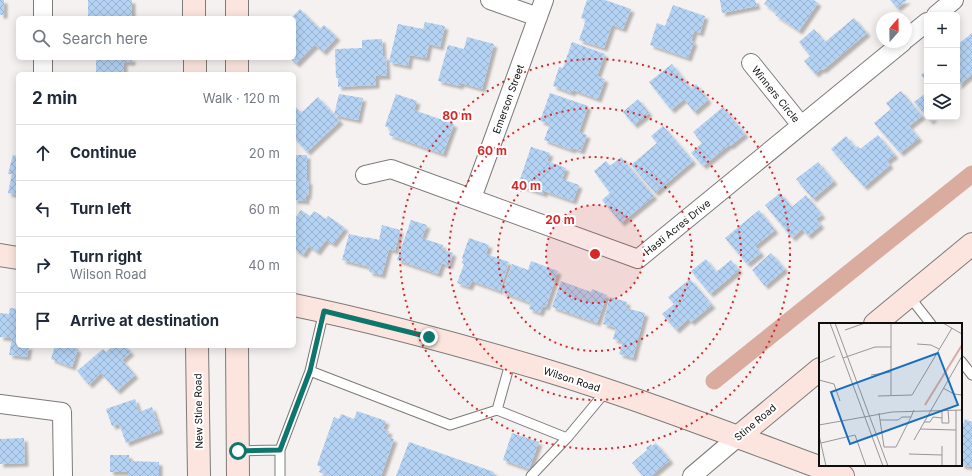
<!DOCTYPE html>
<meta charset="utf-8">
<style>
body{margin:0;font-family:Inter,sans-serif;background:#f6f6f7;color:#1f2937}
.controls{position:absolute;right:12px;top:12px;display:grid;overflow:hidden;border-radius:6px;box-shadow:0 2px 10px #0003}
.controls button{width:36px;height:36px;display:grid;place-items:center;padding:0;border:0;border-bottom:1px solid #e0e1e3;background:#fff;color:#1f2937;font:20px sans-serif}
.compass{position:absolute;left:876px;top:12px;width:36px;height:36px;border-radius:50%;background:#fff;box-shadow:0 2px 10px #0003;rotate:20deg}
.stop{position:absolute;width:12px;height:12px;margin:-9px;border:3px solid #0f766e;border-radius:50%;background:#fff}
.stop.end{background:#0f766e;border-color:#fff;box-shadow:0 1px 4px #0008}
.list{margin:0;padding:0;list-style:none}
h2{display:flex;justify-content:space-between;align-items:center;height:52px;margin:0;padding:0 16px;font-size:17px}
h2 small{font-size:13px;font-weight:400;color:#747a83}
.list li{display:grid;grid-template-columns:26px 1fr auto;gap:12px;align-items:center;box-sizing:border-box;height:56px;padding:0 16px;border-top:1px solid #e0e1e3}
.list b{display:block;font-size:15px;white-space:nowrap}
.list p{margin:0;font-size:13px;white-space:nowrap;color:#747a83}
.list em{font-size:13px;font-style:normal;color:#747a83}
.icon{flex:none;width:22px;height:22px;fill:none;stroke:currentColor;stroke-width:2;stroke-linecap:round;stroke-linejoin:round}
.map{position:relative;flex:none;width:972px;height:476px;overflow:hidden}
.search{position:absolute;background:#fff;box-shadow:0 2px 10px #0003;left:16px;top:16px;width:280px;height:44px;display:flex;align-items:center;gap:10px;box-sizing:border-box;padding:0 14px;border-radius:6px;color:#747a83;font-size:15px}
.panel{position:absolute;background:#fff;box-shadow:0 2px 10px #0003;left:16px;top:72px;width:280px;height:276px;border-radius:6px}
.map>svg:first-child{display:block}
</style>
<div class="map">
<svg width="972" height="476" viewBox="0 0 972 476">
<defs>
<pattern id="building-cross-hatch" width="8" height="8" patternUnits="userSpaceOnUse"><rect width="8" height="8" fill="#b4d2f3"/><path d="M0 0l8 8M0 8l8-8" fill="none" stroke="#9ab3cf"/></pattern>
<filter id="shadow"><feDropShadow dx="3.5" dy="3.5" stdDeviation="1" flood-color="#0004"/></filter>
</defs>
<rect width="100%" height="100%" fill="#f5f1f0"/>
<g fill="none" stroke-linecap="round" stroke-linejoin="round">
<path stroke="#daaca0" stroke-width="17" d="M714 381 972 174"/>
</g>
<path fill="url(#building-cross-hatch)" filter="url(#shadow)" d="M0 0H4V15H0Z
M88 0H132V18H88Z
M587 0H605L631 9 623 29 612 25 604 48 579 40 586 20 581 18Z
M720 0H755L757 6 722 13Z
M767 0H814L818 3 799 31 775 15 777 13 764 4Z
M890 0H907L897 8Z
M673 5 705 16 700 33 694 31 691 41 694 42 688 58 650 45 657 23 665 26Z
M300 9 320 29 324 25 337 37 323 52 315 45 296 64 290 58H294V18H291Z
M854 18 867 33 823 70 821 69 815 74 804 61 810 56 799 42 814 29 825 42Z
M425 22 445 26 440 47 429 44 426 58 410 55 408 66 389 62 398 24 423 29Z
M972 33V74L958 86 957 45Z
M467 37 494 44 482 89 461 83 460 86 438 81 448 45 464 49Z
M382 39 383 57 386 56 387 76H376V85L338 87V78H336L335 49 362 48V40Z
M572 42 605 54 597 76 605 79 598 99 573 90 572 93 553 86 559 67 563 68Z
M96 58H132V62H124V74H96Z
M672 64 691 89 696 84 708 100 694 112 684 99 671 110 649 82Z
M927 70V82L921 75Z
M901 91 922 116 909 126 919 138 900 153 874 123 891 109 886 103Z
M927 92V117H934L930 121 914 102Z
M550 93 588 106 579 132 587 135 581 151 573 148 572 150 544 140 550 124 540 121Z
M339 94 363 98 358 120 334 115Z
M396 94 417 101 414 110 454 124 443 154 389 135 391 129 385 126Z
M318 97 340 121 307 152 294 138V108L296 107 301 113Z
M638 99 649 113 634 125 623 112Z
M723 107 745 134 730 146 729 145 703 166 691 153 702 143 693 132Z
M663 126 693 161 655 193 631 165 657 143 651 136Z
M878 135 895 155 887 161 890 165 864 187 831 149 846 136 856 148 858 146 860 149Z
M531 147 550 153 547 161 566 168 562 179 579 185 573 201 544 191V194L518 185Z
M13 155 18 156V195L8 193 12 174H8Z
M294 155H307V181H309L308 196H306V201L294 200Z
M621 157 654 196 621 223 602 200 610 193 594 171 606 161 610 166Z
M818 162 834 181 813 199 796 179Z
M780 193 792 207 806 195 822 215 816 219 821 225 808 236 802 229 792 238 765 205Z
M301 210 310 216 314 211 326 219 328 216 345 228 333 244 326 240 317 252 309 246 303 255 294 249V220Z
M759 210 775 230 755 246 761 253 747 264 725 238Z
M411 220 427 225 422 238 443 245 442 249 453 253 449 266 442 263 438 274 397 260Z
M382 225 400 230 395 251 389 249 382 275 369 272 370 267 342 260 349 234 367 238V237L379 240Z
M469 238 489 245 486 254 509 262 500 291 472 281 469 287 457 283 464 264 462 263 463 259 462 258Z
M771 253 785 269 765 286 752 270Z
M706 259 716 272 731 260 739 270 710 294 691 271Z
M531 261 558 271 546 307 543 306 540 313 529 309 531 303 502 292 512 264 528 270Z
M690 279 712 305 691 322 688 319 676 330 662 314 674 304 668 297Z
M561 281 591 292 592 289 607 295 597 323 552 307Z
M610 297 627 302 626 308 645 313 633 358 619 354 623 342 613 339 616 328 603 324Z
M10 308 18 309V346H29L27 357 9 355 12 338 0 337V313L9 314Z
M55 346H75L74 348 78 349 72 367 51 359Z
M113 346H125L131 352 122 360 135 375 117 391 101 373 89 385 77 371 103 349 106 352Z
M135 399 139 412 152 407 160 430 126 443 119 424 112 426 106 409Z
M357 411 386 421 383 429 389 431 387 437 394 439 381 476H329L319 472 321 467 317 465 334 417 339 419 341 414 354 419Z
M965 419 972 422V467L961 465V430Z
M512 433 539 442 529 469 503 460Z
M24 438 25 463 0 464V439Z
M409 442 494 472 493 476H396Z
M656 443 670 460 651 476H643L632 463 647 450 646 448 651 444 652 446Z
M110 455H129V461L159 462V476H128V472H110Z"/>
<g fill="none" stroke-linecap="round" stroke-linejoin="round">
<g stroke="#7e7a79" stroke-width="11">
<path id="lane" d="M909 296 931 324
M324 311 310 371 450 425 497 410 567 438 607 390
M961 361 972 375
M497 410 511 360
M238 451 280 450
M280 476V450L310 371
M531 476 567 438"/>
</g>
<g stroke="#7e7a79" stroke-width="20">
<path id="street" d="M43 0V18
M490 0 538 17
M936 15 954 0
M906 39 927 22
M43 58V74
M751 63 801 125
M365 175 391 169 638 259 903 42
M472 198 544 0
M0 404 62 412 63 476
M692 476 738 437"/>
</g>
<g stroke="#7e7a79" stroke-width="24">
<path id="secondary" d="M194 0V18
M237 0V18
M195 58V74
M237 58V74
M0 255 18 258
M294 305C376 322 457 344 538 368 641 399 742 439 843 476
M875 324 972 244
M197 346 199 476
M237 346 238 476
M738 437 820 369"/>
</g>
<use href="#lane" stroke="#fff" stroke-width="9"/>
<use href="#street" stroke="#fff" stroke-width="18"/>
<use href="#secondary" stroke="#fce5df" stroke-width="22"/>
</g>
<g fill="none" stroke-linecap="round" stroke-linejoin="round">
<path stroke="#0f766e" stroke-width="5" d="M238 451 280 450 310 371 324 311 429 337"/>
</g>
<circle cx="595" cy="254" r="49" fill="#d62828" fill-opacity=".12"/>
<g fill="none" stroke="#d62828" stroke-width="2" stroke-dasharray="2 4">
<circle cx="595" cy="254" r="49"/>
<circle cx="595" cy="254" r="97"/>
<circle cx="595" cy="254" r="146"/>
<circle cx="595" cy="254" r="195"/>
</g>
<g text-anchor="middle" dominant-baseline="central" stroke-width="4" stroke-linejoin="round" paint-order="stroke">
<g font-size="10" fill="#0f0e0e" stroke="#fff">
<text transform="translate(776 94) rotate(51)">Winners Circle</text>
<text transform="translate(508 99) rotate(-70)">Emerson Street</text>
<text transform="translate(677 227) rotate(-39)">Hasti Acres Drive</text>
<text transform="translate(572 379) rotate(18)">Wilson Road</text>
<text transform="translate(198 411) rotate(-91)">New Stine Road</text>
<text transform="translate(755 422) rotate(-40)">Stine Road</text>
</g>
</g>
<g transform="translate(819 323)">
<rect width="143" height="143" fill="#f5f1f0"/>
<path fill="none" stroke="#daaca0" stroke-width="2" d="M106 82 143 22"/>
<path fill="none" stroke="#999696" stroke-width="1" d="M11 0 64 143M16 0 69 143M72 0V72M124 0 143 11M26 7 46 0M98 21 112 22 120 26M24 35 56 24H72M0 40 16 33M52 52 72 49M0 57 15 61 21 78M124 65 135 71 143 72M59 73 93 72 133 5M123 87V100H130L129 87M137 87V143M60 90 61 97H79L83 94H92L95 87M61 97 65 124H77L92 94M105 99H111L114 94 123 95M0 102 73 89 143 87M101 106 137 107M0 112 7 143M95 117 143 33M2 120 36 112 47 143M90 131 123 132M123 143V123"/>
<path fill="#186fbd" fill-opacity="0.15" stroke="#186fbd" stroke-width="2" d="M119 30 139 82 31 121 12 69Z"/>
<rect width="143" height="143" fill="none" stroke="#0f0e0e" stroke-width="2"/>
</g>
<circle cx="595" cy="254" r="6" fill="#d62828" stroke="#fff" stroke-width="2"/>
<g font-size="12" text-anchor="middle" font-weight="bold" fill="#d62828" stroke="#fff" stroke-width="4" stroke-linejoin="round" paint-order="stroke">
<text x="457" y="120">80 m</text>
<text x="492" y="155">60 m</text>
<text x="526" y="190">40 m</text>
<text x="560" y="224">20 m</text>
</g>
</svg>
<div class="controls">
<button>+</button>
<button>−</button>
<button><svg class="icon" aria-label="layers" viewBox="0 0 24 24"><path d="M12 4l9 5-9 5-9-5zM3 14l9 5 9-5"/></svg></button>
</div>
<svg class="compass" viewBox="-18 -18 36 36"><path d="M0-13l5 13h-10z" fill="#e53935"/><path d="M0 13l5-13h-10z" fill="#747a83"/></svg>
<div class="stop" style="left:238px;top:451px"></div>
<div class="stop end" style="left:429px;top:337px"></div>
<div class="search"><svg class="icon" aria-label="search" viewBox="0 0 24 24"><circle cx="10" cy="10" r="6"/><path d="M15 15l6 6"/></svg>Search here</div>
<section class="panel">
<h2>2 min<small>Walk · 120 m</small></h2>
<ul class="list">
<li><svg class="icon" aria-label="ahead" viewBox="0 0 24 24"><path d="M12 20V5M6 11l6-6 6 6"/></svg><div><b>Continue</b></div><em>20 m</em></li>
<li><svg class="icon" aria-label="left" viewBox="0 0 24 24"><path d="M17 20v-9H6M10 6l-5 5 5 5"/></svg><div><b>Turn left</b></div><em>60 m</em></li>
<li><svg class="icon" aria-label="right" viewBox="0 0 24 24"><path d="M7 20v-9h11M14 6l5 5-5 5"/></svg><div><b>Turn right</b><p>Wilson Road</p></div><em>40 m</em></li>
<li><svg class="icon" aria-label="arrive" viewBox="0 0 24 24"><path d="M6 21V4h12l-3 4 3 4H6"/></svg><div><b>Arrive at destination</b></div></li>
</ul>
</section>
</div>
